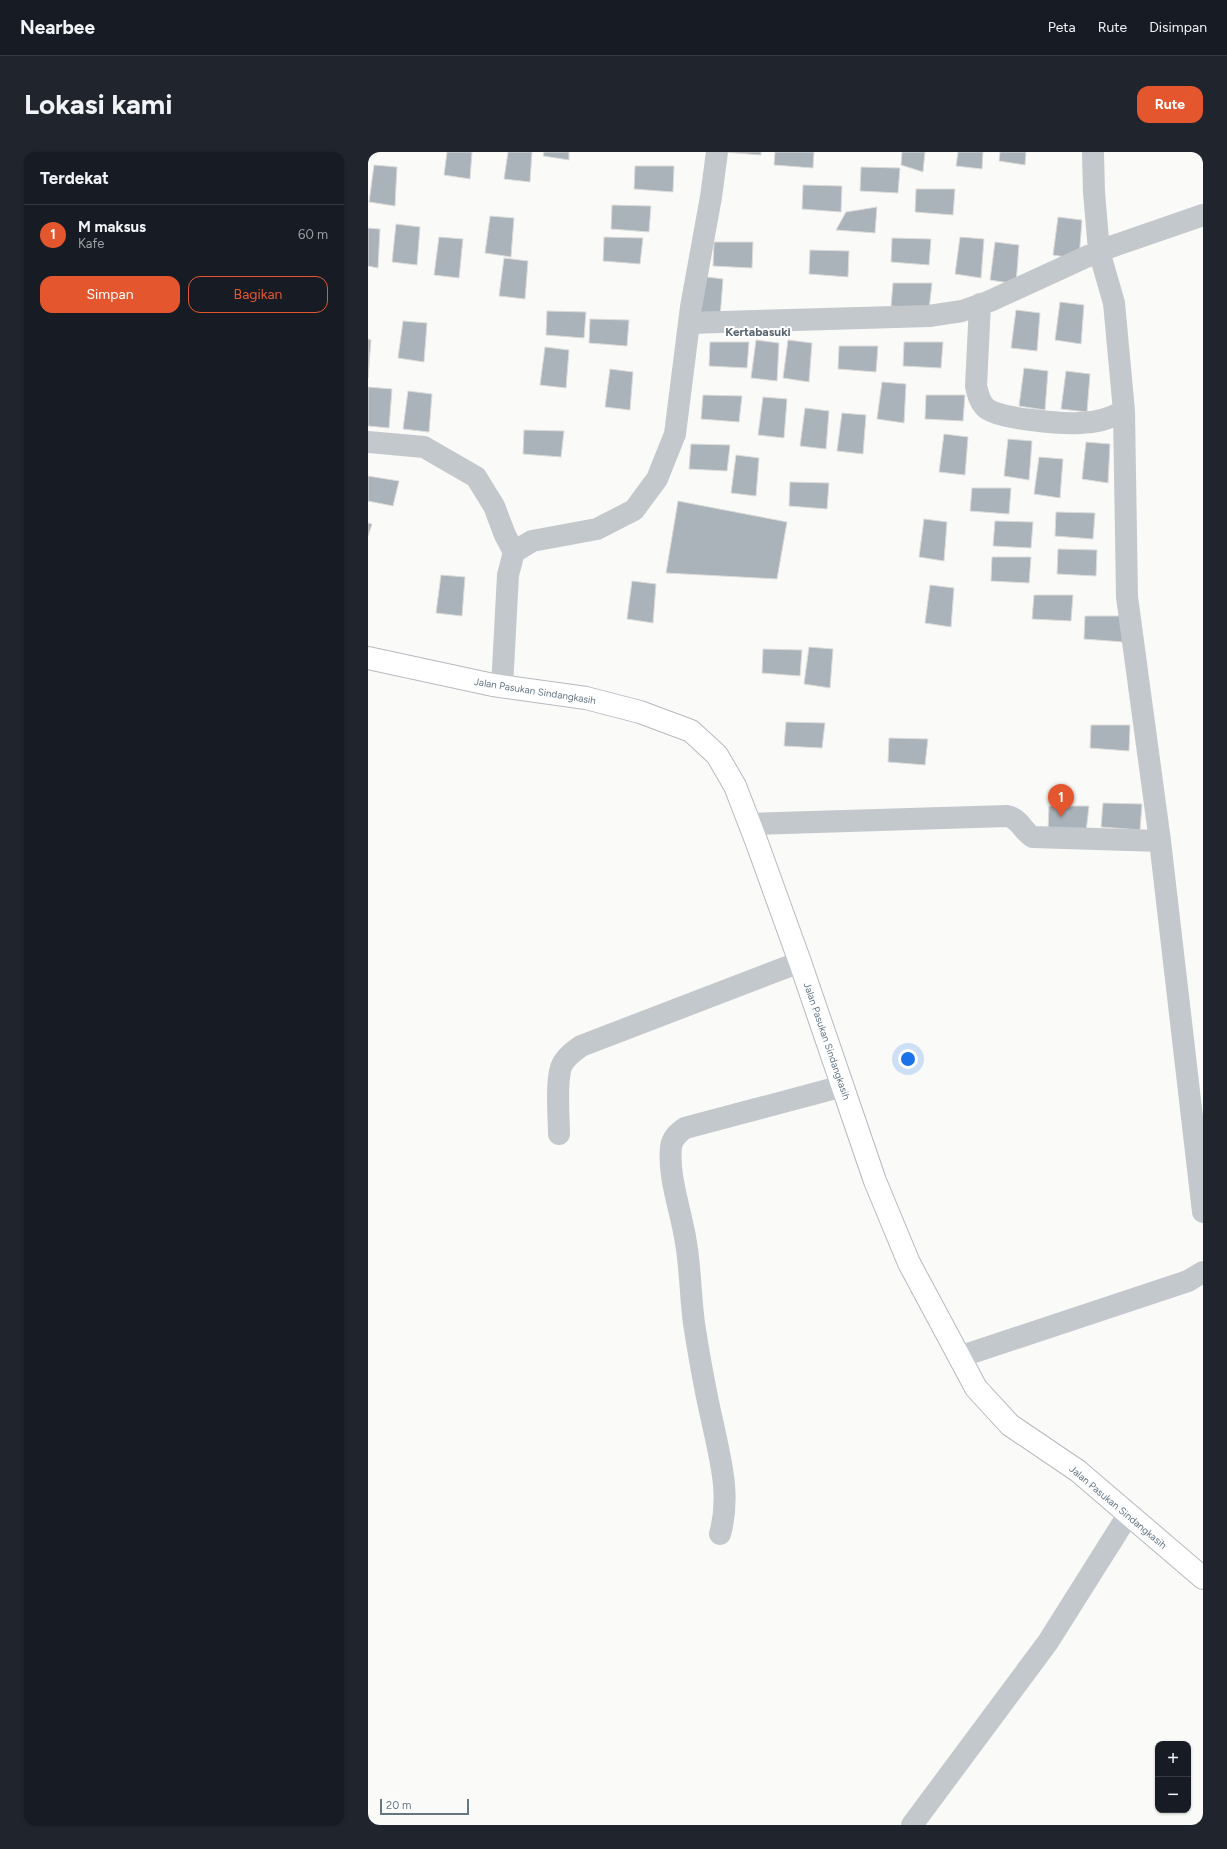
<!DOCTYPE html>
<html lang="id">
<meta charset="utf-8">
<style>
body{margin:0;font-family:Figtree,sans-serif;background:#20242c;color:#f1f3f6}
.controls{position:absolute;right:12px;bottom:12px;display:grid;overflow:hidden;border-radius:8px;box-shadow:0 1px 3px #0004}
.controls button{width:36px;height:36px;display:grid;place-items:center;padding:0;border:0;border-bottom:1px solid #363941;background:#171b24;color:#f1f3f6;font:20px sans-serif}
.scale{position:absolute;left:12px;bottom:10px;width:89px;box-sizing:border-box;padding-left:4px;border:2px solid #657683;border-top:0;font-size:11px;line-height:14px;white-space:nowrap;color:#657683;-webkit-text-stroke:3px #fff;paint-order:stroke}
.you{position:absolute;left:540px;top:907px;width:14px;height:14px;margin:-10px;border:3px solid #fff;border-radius:50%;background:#1a73e8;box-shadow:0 0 0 6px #1a73e833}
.badge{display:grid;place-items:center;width:26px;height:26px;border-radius:50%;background:#e4572e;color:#fff;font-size:13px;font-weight:700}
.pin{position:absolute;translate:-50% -33px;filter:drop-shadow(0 1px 2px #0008)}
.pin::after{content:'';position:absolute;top:21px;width:14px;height:12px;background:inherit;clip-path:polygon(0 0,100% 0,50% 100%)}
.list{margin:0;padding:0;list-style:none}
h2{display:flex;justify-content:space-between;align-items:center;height:52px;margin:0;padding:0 16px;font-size:17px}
h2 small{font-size:13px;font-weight:400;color:#9ea1a6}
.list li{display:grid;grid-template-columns:26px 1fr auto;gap:12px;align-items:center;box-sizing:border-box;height:60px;padding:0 16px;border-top:1px solid #363941}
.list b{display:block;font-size:15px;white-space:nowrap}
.list p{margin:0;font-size:13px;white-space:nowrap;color:#9ea1a6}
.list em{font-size:13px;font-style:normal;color:#9ea1a6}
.actions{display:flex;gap:8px;padding:12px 16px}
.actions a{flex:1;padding:9px 0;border:1px solid #e4572e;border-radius:12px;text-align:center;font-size:14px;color:#e4572e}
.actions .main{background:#e4572e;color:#fff}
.map{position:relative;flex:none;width:835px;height:1673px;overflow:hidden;border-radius:12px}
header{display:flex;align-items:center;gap:24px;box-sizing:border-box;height:56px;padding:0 20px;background:#171b24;border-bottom:1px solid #363941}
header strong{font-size:19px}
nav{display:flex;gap:22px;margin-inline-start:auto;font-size:14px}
.intro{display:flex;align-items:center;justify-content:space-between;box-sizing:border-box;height:96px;padding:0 24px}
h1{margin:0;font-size:28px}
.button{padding:10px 18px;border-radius:12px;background:#e4572e;color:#fff;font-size:14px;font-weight:700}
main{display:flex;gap:24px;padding:0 24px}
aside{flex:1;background:#171b24;border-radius:12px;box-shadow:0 1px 3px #0004}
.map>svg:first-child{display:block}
</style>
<header>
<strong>Nearbee</strong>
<nav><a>Peta</a><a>Rute</a><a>Disimpan</a></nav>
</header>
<div class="intro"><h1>Lokasi kami</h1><a class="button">Rute</a></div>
<main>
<aside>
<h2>Terdekat<small></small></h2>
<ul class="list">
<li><span class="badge">1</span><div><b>M maksus</b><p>Kafe</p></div><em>60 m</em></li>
</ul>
<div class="actions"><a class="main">Simpan</a><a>Bagikan</a></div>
</aside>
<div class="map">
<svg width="835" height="1673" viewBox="0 0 835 1673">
<rect width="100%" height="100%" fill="#fafaf8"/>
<path fill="#aab3b9" stroke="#dcdcda" d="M79 0H104L102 27 76 23Z
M140 0H164L162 30 136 27Z
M176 0H201V8L175 4Z
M355 0H393V3Z
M407 0H446L445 16 406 13Z
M534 0H557L555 20 533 13Z
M590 0H615L614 17 588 14Z
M632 0H658L657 13 631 9Z
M6 13 29 15 27 54 1 50Z
M267 14H306L305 40 266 37Z
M493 15 532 16 530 41 492 39Z
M435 33 474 34 473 60 434 57Z
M548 37H587L585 63 547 60Z
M244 53 283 54 281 80 243 77Z
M509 55 507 81 468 78 478 60Z
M122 64 146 66 143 105 117 101Z
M690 65 714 68 711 107 685 103Z
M28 72 52 75 49 113 24 110Z
M0 76 12 77 10 116 0 114Z
M71 85 95 87 91 126 66 123Z
M236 85 275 86 272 112 235 109Z
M592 85 616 87 613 126 587 122Z
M524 86 563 87 561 113 523 110Z
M346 90H385L384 116 345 114Z
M627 90 651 93 648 132 622 128Z
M442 98 481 99 480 125 441 122Z
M136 106 160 109 157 147 131 144Z
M331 124 355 127 352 166 326 162Z
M525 131H564L561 157 523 154Z
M692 150 716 153 713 192 687 188Z
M648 158 672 161 669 199 643 196Z
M179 159 218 160 216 186 178 183Z
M222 167 261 168 259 194 221 191Z
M35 169 59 171 56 210 30 206Z
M0 187 3 188 0 226Z
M388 188 411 191 409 229 383 226Z
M420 188 444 191 441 230 415 226Z
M342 190H381L379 216 341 214Z
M536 190H575L573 216 535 214Z
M471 194H510L508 220 470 217Z
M177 195 201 198 198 236 172 233Z
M656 216 680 219 677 258 651 254Z
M242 217 265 220 262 258 237 255Z
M698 219 722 222 719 260 693 257Z
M514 230 538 232 536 271 509 267Z
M0 235 24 237 21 276 0 274Z
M40 239 64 242 61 280 35 277Z
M335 243 374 244 371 270 333 267Z
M558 243H597L595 269 557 267Z
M395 245 419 247 416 286 390 283Z
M437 256 461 259 458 297 432 294Z
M474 261 498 263 495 302 469 299Z
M156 278 196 279 193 305 155 302Z
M576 282 600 285 597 323 571 320Z
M640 287 664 289 661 328 636 324Z
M718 290 742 292 740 331 714 327Z
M323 292 362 293 359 319 321 317Z
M368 303 391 306 388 344 363 341Z
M671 305 695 307 692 346 666 342Z
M0 324 31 329 25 354 0 349Z
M422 330 461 331 459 357 421 354Z
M604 336H643L641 362 602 359Z
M310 349 419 370 409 427 298 421Z
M688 360 727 361 725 387 687 384Z
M556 367 579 370 576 409 551 405Z
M627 369 665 370 663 396 625 394Z
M0 371 4 372 0 384Z
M690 397 729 398 728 424 689 422Z
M624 405H663L661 431 623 429Z
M73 423 97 425 94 464 68 461Z
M264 429 288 432 285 471 259 467Z
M562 433 586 436 583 475 557 471Z
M666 443H705L703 469 664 467Z
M717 464H757L755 490 716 487Z
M441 495 465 497 462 536 436 532Z
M395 497 434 498 432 524 394 521Z
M418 570 457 571 454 596 416 594Z
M723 573H762L761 599 722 596Z
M521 586 560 587 557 613 520 610Z
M735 651 774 652 772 678 733 675Z
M681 654H721L718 680 680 678Z"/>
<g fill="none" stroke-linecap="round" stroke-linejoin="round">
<g stroke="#b5babe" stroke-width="24">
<path id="primary" d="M0 506 125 533 218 546 272 560 323 579 349 603 367 634 389 691 432 810 507 1029 541 1111 608 1236 642 1273 710 1319 835 1426"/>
</g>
<path stroke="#c3c8cc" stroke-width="22" d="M725 0 726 40 731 99 746 151 756 259 759 445 792 689 835 1060
M612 152 608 234C610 243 612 251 618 256 631 267 694 272 712 271 727 271 743 266 756 259
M321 171 561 164 594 159 622 149 731 99 835 63
M0 290 56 295 108 325 126 354 137 383 146 400
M134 535 140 423 146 400 164 389 229 377 266 358 289 327 307 282 323 155 343 45 349 0
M382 672 639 664C653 667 654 679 665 685L792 689
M191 982C191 966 187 924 195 911 199 904 206 899 213 894L432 810
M591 1205 820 1129 835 1120
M352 1382C363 1343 352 1306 344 1268 337 1238 332 1209 327 1178 322 1148 323 1115 317 1085 312 1056 300 1024 303 995 304 986 310 981 317 976L475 934
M544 1673 680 1490 760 1363"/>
<use href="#primary" stroke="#fff" stroke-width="22"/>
</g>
<g text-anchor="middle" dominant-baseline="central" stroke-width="4" stroke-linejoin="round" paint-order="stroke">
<g font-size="10" fill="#657683" stroke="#fff">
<text transform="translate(167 539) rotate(9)">Jalan Pasukan Sindangkasih</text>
<text transform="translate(459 889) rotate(71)">Jalan Pasukan Sindangkasih</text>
<text transform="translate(750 1355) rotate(40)">Jalan Pasukan Sindangkasih</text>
</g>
<g font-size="12" font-weight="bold" fill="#57646e" stroke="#fff">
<text x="390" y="180">Kertabasuki</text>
</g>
</g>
</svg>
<div class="controls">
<button>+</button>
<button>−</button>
</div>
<div class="scale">20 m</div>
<div class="you"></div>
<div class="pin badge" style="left:693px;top:665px">1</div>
</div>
</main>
